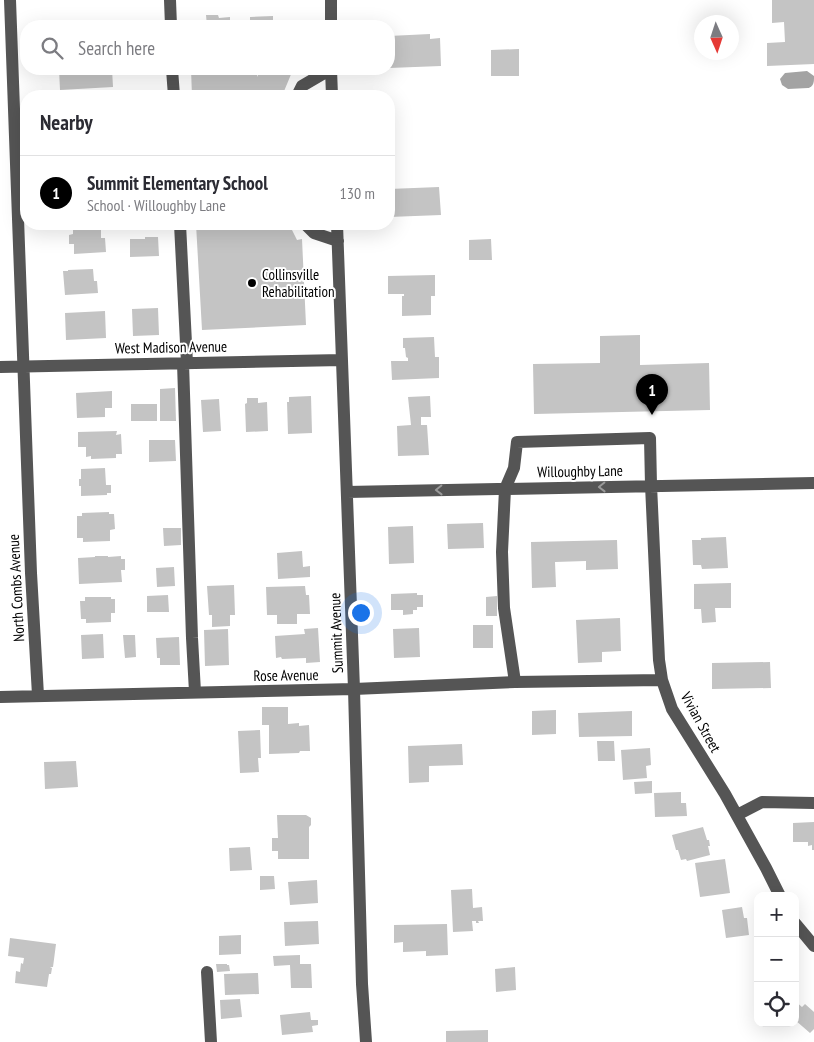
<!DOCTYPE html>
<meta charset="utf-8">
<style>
body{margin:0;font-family:"PT Sans Narrow",sans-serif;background:#f2f2f3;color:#2b2b33}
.controls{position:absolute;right:15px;bottom:15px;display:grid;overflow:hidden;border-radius:10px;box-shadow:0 5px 20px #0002}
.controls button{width:45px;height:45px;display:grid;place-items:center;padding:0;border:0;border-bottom:1px solid #e1e1e2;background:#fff;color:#2b2b33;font:25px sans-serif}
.compass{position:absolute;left:694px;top:15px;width:45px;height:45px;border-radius:50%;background:#fff;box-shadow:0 5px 20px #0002;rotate:177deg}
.you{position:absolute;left:360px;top:612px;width:18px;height:18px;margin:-12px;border:4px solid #fff;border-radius:50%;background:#1a73e8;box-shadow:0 0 0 8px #1a73e833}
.badge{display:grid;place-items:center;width:32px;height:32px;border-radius:50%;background:#000;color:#fff;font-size:16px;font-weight:700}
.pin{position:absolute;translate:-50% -41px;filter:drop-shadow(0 1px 2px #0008)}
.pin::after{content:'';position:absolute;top:26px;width:18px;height:15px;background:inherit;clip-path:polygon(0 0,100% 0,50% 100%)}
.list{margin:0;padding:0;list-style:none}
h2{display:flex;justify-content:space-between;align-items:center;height:65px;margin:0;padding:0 20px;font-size:21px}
h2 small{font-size:16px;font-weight:400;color:#7c7c81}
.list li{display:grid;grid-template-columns:32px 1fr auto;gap:15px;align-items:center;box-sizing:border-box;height:75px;padding:0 20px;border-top:1px solid #e1e1e2}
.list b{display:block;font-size:19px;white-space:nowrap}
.list p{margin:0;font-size:16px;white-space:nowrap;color:#7c7c81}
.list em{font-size:16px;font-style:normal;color:#7c7c81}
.icon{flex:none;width:28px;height:28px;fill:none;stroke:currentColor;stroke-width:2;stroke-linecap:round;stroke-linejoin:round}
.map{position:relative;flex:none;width:814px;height:1042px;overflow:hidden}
.search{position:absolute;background:#fff;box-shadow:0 5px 20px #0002;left:20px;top:20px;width:375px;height:55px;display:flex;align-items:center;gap:12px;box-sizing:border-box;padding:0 18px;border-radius:20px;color:#7c7c81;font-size:19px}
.panel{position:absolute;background:#fff;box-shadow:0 5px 20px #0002;left:20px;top:90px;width:375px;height:140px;border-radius:20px}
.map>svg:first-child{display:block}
</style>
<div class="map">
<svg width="814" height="1042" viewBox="0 0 814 1042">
<rect width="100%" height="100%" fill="#fff"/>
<path fill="#a3a3a3" d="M807 71 814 76C814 82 814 86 808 88L788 89 782 85 780 79 785 73Z"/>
<path fill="#c4c4c4" d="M772 0H814V64L767 66V43L785 42 784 22 772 23Z
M206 15H218L219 18 230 17V22H250V17L273 16V26H207Z
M430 34V39L440 38 441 66 389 68V36Z
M519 49V76H491V50Z
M59 69H112L113 87 60 90Z
M191 69H257V77L261 69H284L292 72 282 96H192Z
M391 100 392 136H389V101Z
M439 187 441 215 389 217V189Z
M196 224H289L297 240 302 239 306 325 202 330Z
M101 225V238H105L106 252 74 254V244H69V235L73 234V226Z
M145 237H158L159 256 130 257V239H145Z
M491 239 492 260H469V240Z
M93 269 94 281H97L98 293 65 295 63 271H68V270Z
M435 275V296H431V315L402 316V296H404V294H388V276Z
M158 308 159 335 133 336 132 309Z
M105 311 106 338 66 340 65 313Z
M640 335V365L709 363 710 410 534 414 533 364 600 363V336Z
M434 337 435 357H439V378L392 380 391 361H408V358L406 357 405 348H403V338Z
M175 388 176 421H160V389Z
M112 391V408H105V417L77 418 76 393Z
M311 396 312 433 288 434 287 402H289V397Z
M430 396 431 417H421V425H427L429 455 398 456 397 426 411 425 408 397Z
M247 398H258V403L267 402 268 431 246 432 245 404 247 403Z
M219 399 221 431 203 432 201 400Z
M131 404H157V421H131Z
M117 431 116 435 121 434 122 454H116V458L91 459V456L86 457V447H78V432Z
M149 440H175L176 461 149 462Z
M105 468 106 485H111V493H107V495L81 496V486H79V479H81V469Z
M109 512V514H114L115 529 110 530V541L83 542V538H77V516H82V513Z
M483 523 484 548 448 549 447 524Z
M413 526 414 563 389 564 388 527Z
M163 528H181V545L164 546Z
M726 537 728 568 702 569 701 565H693L692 540H701V538Z
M617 540 618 569 586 570V561L555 562 556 587 532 588 531 542Z
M302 551 303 567 310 566V577L278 579 277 553Z
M95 556H108V557L121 556V559H125V570H121L122 582 79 584 78 558 95 557Z
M174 567 175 586 157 587 156 568Z
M731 583V608H715L716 622 702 623 701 609H694V584Z
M234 585 235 615H230V626L212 627V615H209L207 586Z
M305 586 306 595H309L310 614H297V624H277V615H267L266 587Z
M417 593V595H423V607H417V610H413V614L403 615V610H391V594Z
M168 595 169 612H147V596Z
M497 596V616H486V597Z
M85 597H111V599H115V613H111V622L86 623V619H81L80 601H85Z
M620 618 621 651 602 652V662L578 663 576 620Z
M473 625H493V648H473Z
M318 628 320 662 306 663V658L282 659 281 657 276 658 275 636 305 634 304 629Z
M419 628 420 657 394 658 393 629Z
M228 629 229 665 205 666 204 630Z
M103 634 104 658 82 659 81 635Z
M123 635H135L136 657 125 658Z
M179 637 180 665H160V658H157L156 638Z
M770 662 771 688 712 689V663Z
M262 707H288V724L299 723V726L309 725 310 751H300L299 753 269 754V725H262Z
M556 710V734L532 735V711Z
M632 711V736L579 737 578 713Z
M260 730 261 758H258L259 772 240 773 238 731Z
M597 741H614L615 761H598Z
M462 744 463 765 429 766V782L409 783 408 746Z
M650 748 651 765 646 766 647 778 623 780 621 750Z
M76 761 78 787 45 789 44 762Z
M652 781V793L635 794 634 782Z
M681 792V803H686L687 816 655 817 654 793Z
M277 815H306L311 818V825L309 827V859H278V851H272V838H278Z
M814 822V850H812V845L808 846V842H793V823Z
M703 827 707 840H709L710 846H708L710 855 687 861 686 859 681 860 678 850H676L672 835Z
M250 847 252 870 230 871 229 848Z
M725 859 730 893 700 897 695 863Z
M260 876H274L275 889 260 890Z
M317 880 318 903 290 905 288 882Z
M472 889 473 908 482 907 483 921H478L479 923H476V921H472L473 931 453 932 451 890Z
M742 907 744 918H747L749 935 726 938 722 910Z
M318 921 319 944 285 946 284 922Z
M447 924 448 955 426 956V951L403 952V942L394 943V925Z
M241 935V954L219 955V936Z
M10 938 56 944 53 967H50L52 968 51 974H49L47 987 15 983 16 971 20 972 21 963 23 964 24 958 8 956Z
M300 955V964H311L312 988H291L290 965 274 966 273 956Z
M216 964H227V965H229L230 971 217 972Z
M515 967 516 990 496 992 495 969Z
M258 973 259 994 225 995 224 974Z
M240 999 242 1017 221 1019 220 1000Z
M795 1001 802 1007 805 1004 814 1012V1029L810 1033 795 1020Z
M310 1012 311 1020H318V1025L312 1026 313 1032 282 1035 280 1015Z
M488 1030V1042H446V1031Z"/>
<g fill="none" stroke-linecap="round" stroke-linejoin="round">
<path stroke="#555" stroke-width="12" d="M10 0 31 573 38 695
M170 0 171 26
M331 0V26
M172 69 174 96
M331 69 332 96
M297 96 302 86 331 69
M180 224 187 363
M305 224 314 233 338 241
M337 224 354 689 362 984 366 1042
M183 363 192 638 195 692
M0 367 342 360
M347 492 814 483
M515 682 504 608 502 552 505 489 514 468 517 442 650 438 651 485 659 660 662 680 672 709 725 794 766 868 780 896
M0 697 354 689 515 682 662 680
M737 815 762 802 814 803
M795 923 814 946
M207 972 211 1042"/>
</g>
<defs><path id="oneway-chevron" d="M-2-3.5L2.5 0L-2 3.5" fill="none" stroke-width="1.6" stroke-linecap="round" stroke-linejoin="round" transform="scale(1.25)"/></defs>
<g stroke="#999">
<use href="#oneway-chevron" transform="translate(602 487) rotate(179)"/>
<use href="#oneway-chevron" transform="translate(439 490) rotate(179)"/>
</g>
<circle fill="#000" stroke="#fff" stroke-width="2" cx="252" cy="283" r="5"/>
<g text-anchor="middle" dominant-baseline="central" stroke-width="4" stroke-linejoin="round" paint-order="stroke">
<g font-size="15" fill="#000" stroke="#fff" text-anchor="start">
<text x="262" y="274">Collinsville<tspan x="262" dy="17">Rehabilitation</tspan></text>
</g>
<g font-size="15" fill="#000" stroke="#fff">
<text transform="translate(171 347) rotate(-1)">West Madison Avenue</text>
<text transform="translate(580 471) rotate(-1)">Willoughby Lane</text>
<text transform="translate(16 588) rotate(-93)">North Combs Avenue</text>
<text transform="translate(336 633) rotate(-92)">Summit Avenue</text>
<text transform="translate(286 675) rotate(-1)">Rose Avenue</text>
<text transform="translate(701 722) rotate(61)">Vivian Street</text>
</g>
</g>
</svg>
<div class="controls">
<button>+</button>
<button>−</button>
<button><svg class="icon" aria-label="locate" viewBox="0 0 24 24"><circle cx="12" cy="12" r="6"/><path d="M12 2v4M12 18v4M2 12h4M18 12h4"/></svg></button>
</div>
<svg class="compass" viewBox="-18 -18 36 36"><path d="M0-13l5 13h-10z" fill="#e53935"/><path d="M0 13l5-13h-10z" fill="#7c7c81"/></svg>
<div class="you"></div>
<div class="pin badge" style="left:652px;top:415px">1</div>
<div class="search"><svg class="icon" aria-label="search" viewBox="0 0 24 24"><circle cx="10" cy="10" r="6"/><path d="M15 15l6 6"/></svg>Search here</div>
<section class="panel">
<h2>Nearby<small></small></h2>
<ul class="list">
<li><span class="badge">1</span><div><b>Summit Elementary School</b><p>School · Willoughby Lane</p></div><em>130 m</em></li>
</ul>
</section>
</div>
